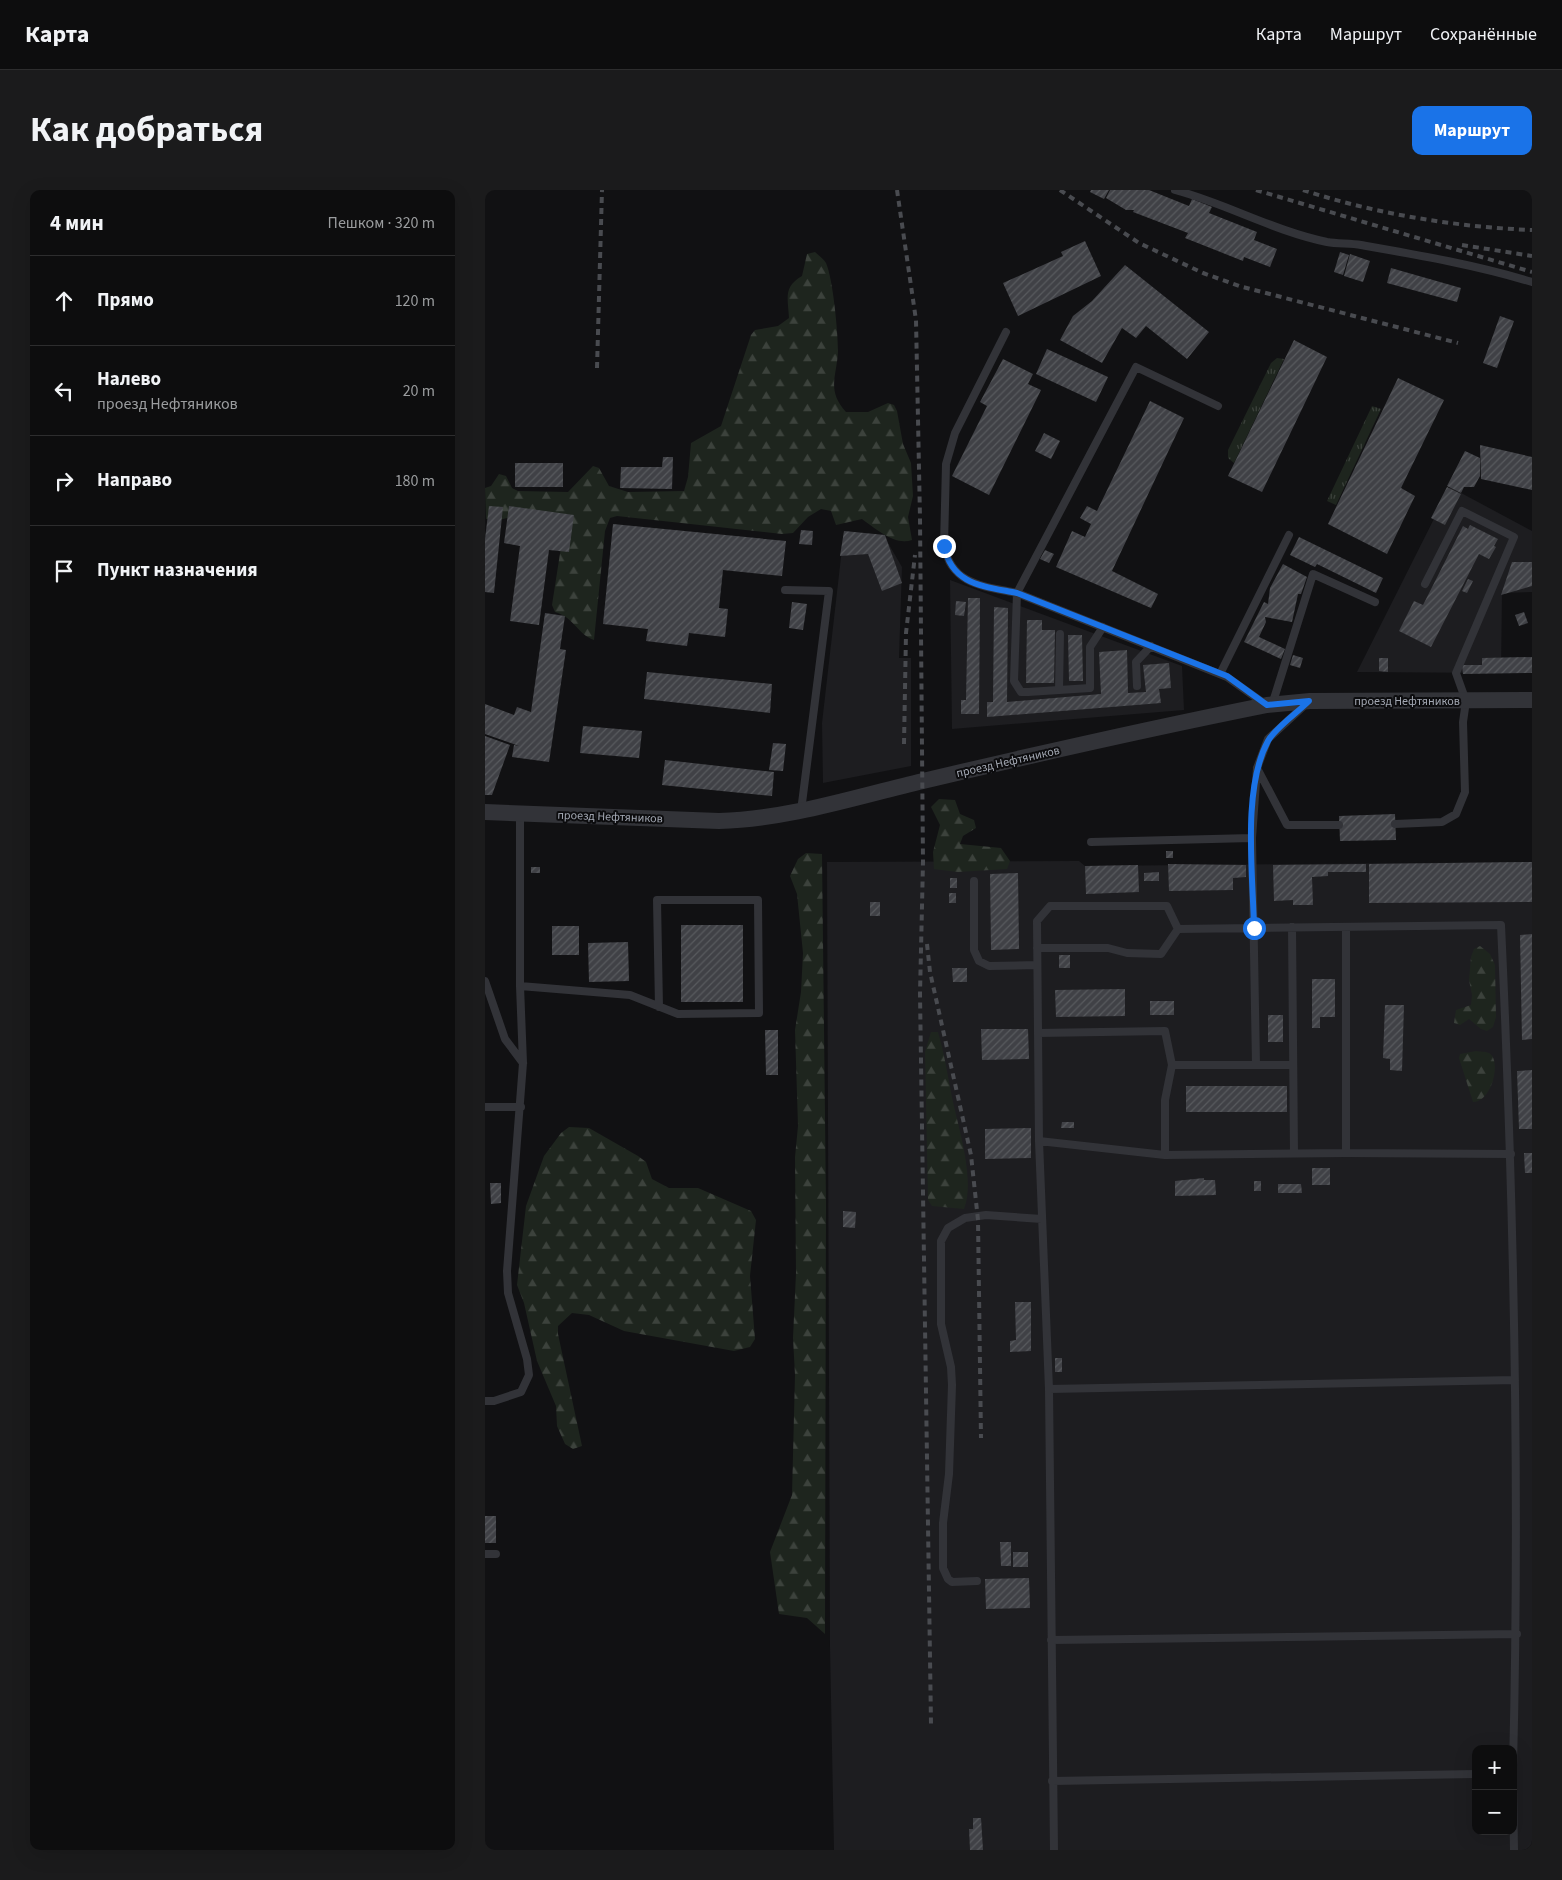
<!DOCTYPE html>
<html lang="ru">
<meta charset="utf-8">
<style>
body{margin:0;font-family:"Source Sans 3",sans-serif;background:#1b1b1c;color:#f1f3f6}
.controls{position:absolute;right:15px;bottom:15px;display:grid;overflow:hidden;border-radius:10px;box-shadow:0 5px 20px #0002}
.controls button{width:45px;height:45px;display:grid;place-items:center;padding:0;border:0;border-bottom:1px solid #2d2d2e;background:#0d0d0e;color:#f1f3f6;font:25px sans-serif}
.stop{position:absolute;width:15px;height:15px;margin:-11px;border:4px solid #1a73e8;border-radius:50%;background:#fff}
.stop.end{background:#1a73e8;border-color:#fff;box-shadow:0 1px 5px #0008}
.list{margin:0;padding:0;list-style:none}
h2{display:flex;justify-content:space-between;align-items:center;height:65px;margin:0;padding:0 20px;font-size:21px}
h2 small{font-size:16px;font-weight:400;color:#9a9c9e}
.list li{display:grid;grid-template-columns:32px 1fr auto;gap:15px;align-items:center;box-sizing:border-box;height:90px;padding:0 20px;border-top:1px solid #2d2d2e}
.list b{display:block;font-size:19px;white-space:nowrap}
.list p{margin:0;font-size:16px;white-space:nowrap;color:#9a9c9e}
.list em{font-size:16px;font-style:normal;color:#9a9c9e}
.icon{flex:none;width:28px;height:28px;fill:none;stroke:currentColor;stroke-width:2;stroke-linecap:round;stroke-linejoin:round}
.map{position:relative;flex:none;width:1047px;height:1660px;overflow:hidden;border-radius:10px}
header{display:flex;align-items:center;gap:30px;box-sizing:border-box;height:70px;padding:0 25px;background:#0d0d0e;border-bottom:1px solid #2d2d2e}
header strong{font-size:24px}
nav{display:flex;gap:28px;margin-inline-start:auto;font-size:18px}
.intro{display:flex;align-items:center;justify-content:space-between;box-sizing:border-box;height:120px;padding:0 30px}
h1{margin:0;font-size:35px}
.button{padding:12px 22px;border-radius:10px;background:#1a73e8;color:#fff;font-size:18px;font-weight:700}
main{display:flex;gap:30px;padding:0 30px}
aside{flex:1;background:#0d0d0e;border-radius:10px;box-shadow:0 5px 20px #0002}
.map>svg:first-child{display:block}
</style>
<header>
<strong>Карта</strong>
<nav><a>Карта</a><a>Маршрут</a><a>Сохранённые</a></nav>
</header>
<div class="intro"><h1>Как добраться</h1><a class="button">Маршрут</a></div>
<main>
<aside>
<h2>4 мин<small>Пешком · 320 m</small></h2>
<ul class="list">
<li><svg class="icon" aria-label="ahead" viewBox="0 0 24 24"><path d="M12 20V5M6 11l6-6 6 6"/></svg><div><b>Прямо</b></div><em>120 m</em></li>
<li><svg class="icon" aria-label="left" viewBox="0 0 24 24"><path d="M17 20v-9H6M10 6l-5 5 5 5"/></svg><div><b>Налево</b><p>проезд Нефтяников</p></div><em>20 m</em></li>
<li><svg class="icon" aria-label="right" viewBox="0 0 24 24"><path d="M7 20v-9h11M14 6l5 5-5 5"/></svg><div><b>Направо</b></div><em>180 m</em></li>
<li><svg class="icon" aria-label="arrive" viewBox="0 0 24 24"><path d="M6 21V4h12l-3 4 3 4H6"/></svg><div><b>Пункт назначения</b></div></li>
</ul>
</aside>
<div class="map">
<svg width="1047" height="1660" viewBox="0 0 1047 1660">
<defs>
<pattern id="grass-tufts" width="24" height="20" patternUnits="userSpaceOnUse" patternTransform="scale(1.25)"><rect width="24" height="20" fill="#1e251e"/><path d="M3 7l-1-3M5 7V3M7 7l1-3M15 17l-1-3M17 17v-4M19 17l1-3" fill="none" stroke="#3c423c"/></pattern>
<pattern id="forest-firs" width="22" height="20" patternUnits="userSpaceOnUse" patternTransform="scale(1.25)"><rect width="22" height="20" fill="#1e251e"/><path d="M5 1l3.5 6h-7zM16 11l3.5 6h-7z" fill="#3c423c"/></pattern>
<pattern id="building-hatch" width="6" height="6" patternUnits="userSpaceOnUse" patternTransform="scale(1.25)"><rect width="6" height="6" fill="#404146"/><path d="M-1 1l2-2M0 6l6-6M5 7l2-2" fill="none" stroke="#585a5e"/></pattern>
</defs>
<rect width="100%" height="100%" fill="#111113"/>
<path fill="#1d1d20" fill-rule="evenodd" d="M965 297 1047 341V402L1017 403 1016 483 872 482Z
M359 341 399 346 417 377 414 468H426V576L338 593 337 533Z
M465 390 697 476 699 520 467 539Z
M594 671 600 676 1047 672V1660H349L345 1457 342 672ZM991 1559H1028V1641H991Z"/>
<path fill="url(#grass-tufts)" d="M792 168 799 169 749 273 743 268V260L786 173Z
M887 216 896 219 851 315 842 311Z"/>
<path fill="url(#forest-firs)" d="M330 62C334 66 339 69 341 73 348 89 353 142 353 161 352 186 341 200 361 222H383L403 213 409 215 412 221 418 254 426 273 428 306 423 327 427 350C410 356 391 339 377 329L351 335 346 321 336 319 323 327 308 343 297 344 132 326 125 328 120 341 109 450C92 444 90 428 70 422L67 415 76 357 42 323 14 330 1 329 0 298 6 296 14 284 21 286 27 298 33 301 83 302 108 276 114 278 124 296 143 302 199 301 203 287 206 253 236 236 266 145 270 140 293 136 304 128C303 108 298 97 317 86L322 64Z
M454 609 470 610 475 624 489 630 491 638 478 646 475 654 516 658 525 671 522 679 473 682 449 679 448 662 455 635 446 617Z
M321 663 337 664 341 1013 340 1444 322 1428 294 1424 285 1362 307 1305 310 1185 308 1148 311 1083 310 967 313 936 310 840 316 802 318 763 312 704 305 686 313 669Z
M995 756 1005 764 1010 775 1011 827 1008 837 1002 841 996 839 984 829 975 835 969 833 971 820 986 815 987 805 984 790 986 767 989 759Z
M446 842H453C459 862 462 882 466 902 472 935 491 988 479 1019L447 1016 443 1010 440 862Z
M991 861C995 862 1000 861 1004 863 1017 870 1007 912 988 912L974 868 975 864Z
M84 937 104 938 153 966 161 972 167 989 184 998H213L266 1021 271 1030 265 1086 270 1149 265 1157 249 1161 139 1141 104 1125 87 1123 73 1136V1144L97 1256 88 1259 80 1254 72 1236 71 1216 52 1171 39 1113 32 1095 41 1016 59 966 76 943Z"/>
<path fill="url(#building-hatch)" d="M606 0H624L619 9 605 2Z
M625 0H664L704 16 707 9 727 17 724 23 772 42 769 50 792 59 785 77 759 67 758 71 700 48 703 43 648 22 649 20H641L621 8Z
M600 51 616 86 533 126 518 93 578 66 576 62Z
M855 62 864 65 858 85 849 82Z
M865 64 885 71 878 92 859 86Z
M640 75 724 142 702 169 661 136 651 148 637 138 617 173 575 150 588 126 607 111Z
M906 78 976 98 972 112 902 93Z
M1015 126 1029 131 1012 178 998 173Z
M809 150 842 167 777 302 743 286Z
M562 159 623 187 611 212 551 184Z
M518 169 548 184 543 194 556 200 504 305 467 286 502 216 495 212Z
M913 188 959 210 916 298 930 306 902 364 843 334Z
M665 211 699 228 627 381 673 404 666 418 571 377 587 341 600 347 606 334 595 328 602 316 612 321Z
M559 243 575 251 566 269 550 261Z
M995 255 1047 267V300L996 289Z
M980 261 995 268V286L989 297H979L976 303 962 296Z
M178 267H188L187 299 135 298 136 277H177Z
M30 273H78V297H30Z
M962 297 976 304 960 335 946 328Z
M4 316 18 317 9 403 0 402V349Z
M24 316 89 325 84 362 64 360 54 435 25 431 35 356 19 353Z
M128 334 301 351 297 386 238 380 234 418 243 419 240 447 204 443 202 456 161 451 163 439 118 434Z
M985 335 1013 349 1009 356 1011 357 1004 369 994 364 946 457 914 441 929 411 938 415 978 336 983 339Z
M316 340 328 341 327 355 314 354Z
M359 341 400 345 417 393 397 401 383 364 355 366Z
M814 347 898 388 891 403 832 374 830 377 805 365Z
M560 360 569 364 564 373 555 369Z
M1027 372H1047V396L1016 405Z
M798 374 822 387 816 404H813L807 432 780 427 781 432 774 447 800 459 796 469 759 452 779 412 783 414 785 398Z
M983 389 988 391 982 403 977 401Z
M483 408H495L494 524H476V510H481Z
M471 411 481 412 479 426 470 425Z
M307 412 322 414 318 440 304 438Z
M509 417 523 418 522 512 616 504 614 462 642 460 643 503 661 502 658 475 684 473 686 498 674 499 676 513 502 527V512H508Z
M1039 422 1043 433 1034 436 1030 425Z
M60 423 80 426 75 459 81 460 64 572 27 567 29 555 34 556 0 544V514L29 525 32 517 46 522Z
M542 430H557V440H570L569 493H541Z
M583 445H597L598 491H584Z
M808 465 818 468 815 478 805 475Z
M1047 467V483L978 484 977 475H997V468Z
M894 468H903V482L894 481Z
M162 482 287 494 285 523 159 509Z
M98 536 157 541 154 568 95 563Z
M0 546 25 555 7 605H0Z
M288 553 301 554 298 581 284 580Z
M180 570 289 582 287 606 177 595Z
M910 624 911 650 855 651 854 626Z
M681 661H688V668H681Z
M1047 672V712L884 713V674Z
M683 674 761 675V687L748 688V700L684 701Z
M881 674V682H843V686L827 687 828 715H808V710L789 711 788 675Z
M653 675 654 702 601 704 600 676Z
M46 677H55V683H46Z
M674 682V691H659V683Z
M533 683 534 759 506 760 505 684Z
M465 688H472V698H465Z
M464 703H471V713H464Z
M385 712H395V726H385Z
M196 735H258V812H196Z
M67 736H94V765H67Z
M1047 744V849L1037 850 1035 745Z
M143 752 144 791 104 792 103 753Z
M574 765H585V778H574Z
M467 778H482V792H468Z
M827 789H850V827H835V838H827Z
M640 799V826L571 827 570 800Z
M665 811H689V825H665Z
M900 815H919L917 881 905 880V869L898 868Z
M783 825H798V852H783Z
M496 839H543L544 869 497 870Z
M280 840H293V885H281Z
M1047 880V939H1034L1032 881Z
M701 896H802V922H701Z
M577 932H589V938H576Z
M546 938V968L500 969V939Z
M1039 963H1047V983H1040Z
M827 978H845V995H827Z
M719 988V990H730L731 1005 690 1006V991Z
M769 991H776V1001H769Z
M5 993H16V1013L6 1014Z
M793 994H816L817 1003H793Z
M358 1021 371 1022 370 1038 358 1037Z
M530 1112H546V1161L525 1162V1151L531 1150Z
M570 1168H577V1182H570Z
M0 1326H11V1353H0Z
M515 1352H526V1376H516Z
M528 1362H543V1377H528Z
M544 1388 545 1418 501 1419 500 1389Z
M488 1628H496L498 1660H485L484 1639H488Z"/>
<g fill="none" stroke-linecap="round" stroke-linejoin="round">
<path stroke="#323338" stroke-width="8" d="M690 0C742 14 789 41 842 52 853 54 865 53 876 55 933 65 991 75 1047 92
M521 142 470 243 461 274 459 356C467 395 498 396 532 403L742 487 780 514
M300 400 344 401 316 621
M618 437 605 457V498L543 502H536L529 491 532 403 651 177 733 216
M735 484 804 345
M652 496 651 472 666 456
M574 500 575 444
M822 513 783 549 772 578 767 648 771 875H687L680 910V965L861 963 1026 964
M787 515 828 384 890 412
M772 578 802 635H854
M910 634 957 632 971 624 980 602 978 532 981 511 971 483 1029 347 977 321 940 394
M606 652 767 648
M489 691V760L494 771 504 776 552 775
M807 737 809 963
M552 758H623L642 763 676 764 693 739
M0 791 20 849 38 873
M35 796 145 805 193 824 274 823 273 710H172L174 817
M553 843 680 841 687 875
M771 875H808
M0 917H36
M554 951 680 965
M861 963V737
M564 1199 1030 1190
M0 1211H9L36 1202 44 1185 42 1169 23 1103 22 1081 38 873 35 796V623
M0 1364H11
M492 1391 467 1392 463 1389 458 1378V1333L464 1284 467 1195 466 1177 456 1134V1051L463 1038 480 1028 501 1025 557 1029
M566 1450 1032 1444
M567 1591 991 1584
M1028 1595 1029 1660
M569 1660 564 1199 554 951 552 731 565 716H682L693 739 1016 735C1029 1016 1035 1297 1028 1577"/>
<path stroke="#323338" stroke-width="16" d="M0 622 234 631C304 629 370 607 438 591 552 564 667 538 782 515L825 511 1047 510"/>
<path stroke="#494b50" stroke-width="4" stroke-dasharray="6 5" stroke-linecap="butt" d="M412 0 431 130 435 328 438 672 435 804 446 1534
M575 0 654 53 718 83 754 96 973 153
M771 0 1047 82
M818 0C891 24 971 37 1047 40
M977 55 1047 66
M112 178 117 0
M419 554 421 443 430 365
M442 754 445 782 486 965 493 1030 496 1248"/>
</g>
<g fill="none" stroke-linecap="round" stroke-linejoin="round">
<path stroke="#1a73e8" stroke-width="6" d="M459 356C467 395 498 396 532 403L742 486 782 515 824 511C813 522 790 538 783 551 757 599 768 684 769 738"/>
</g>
<g text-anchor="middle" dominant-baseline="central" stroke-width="4" stroke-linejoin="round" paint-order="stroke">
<g font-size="12" fill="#a3a8b3" stroke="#0c0c0e">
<text x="922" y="511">проезд Нефтяников</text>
<text transform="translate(523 572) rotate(-13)">проезд Нефтяников</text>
<text transform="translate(125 627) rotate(2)">проезд Нефтяников</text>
</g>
</g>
</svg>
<div class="controls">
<button>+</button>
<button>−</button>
</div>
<div class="stop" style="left:769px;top:738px"></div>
<div class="stop end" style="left:459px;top:356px"></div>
</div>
</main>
